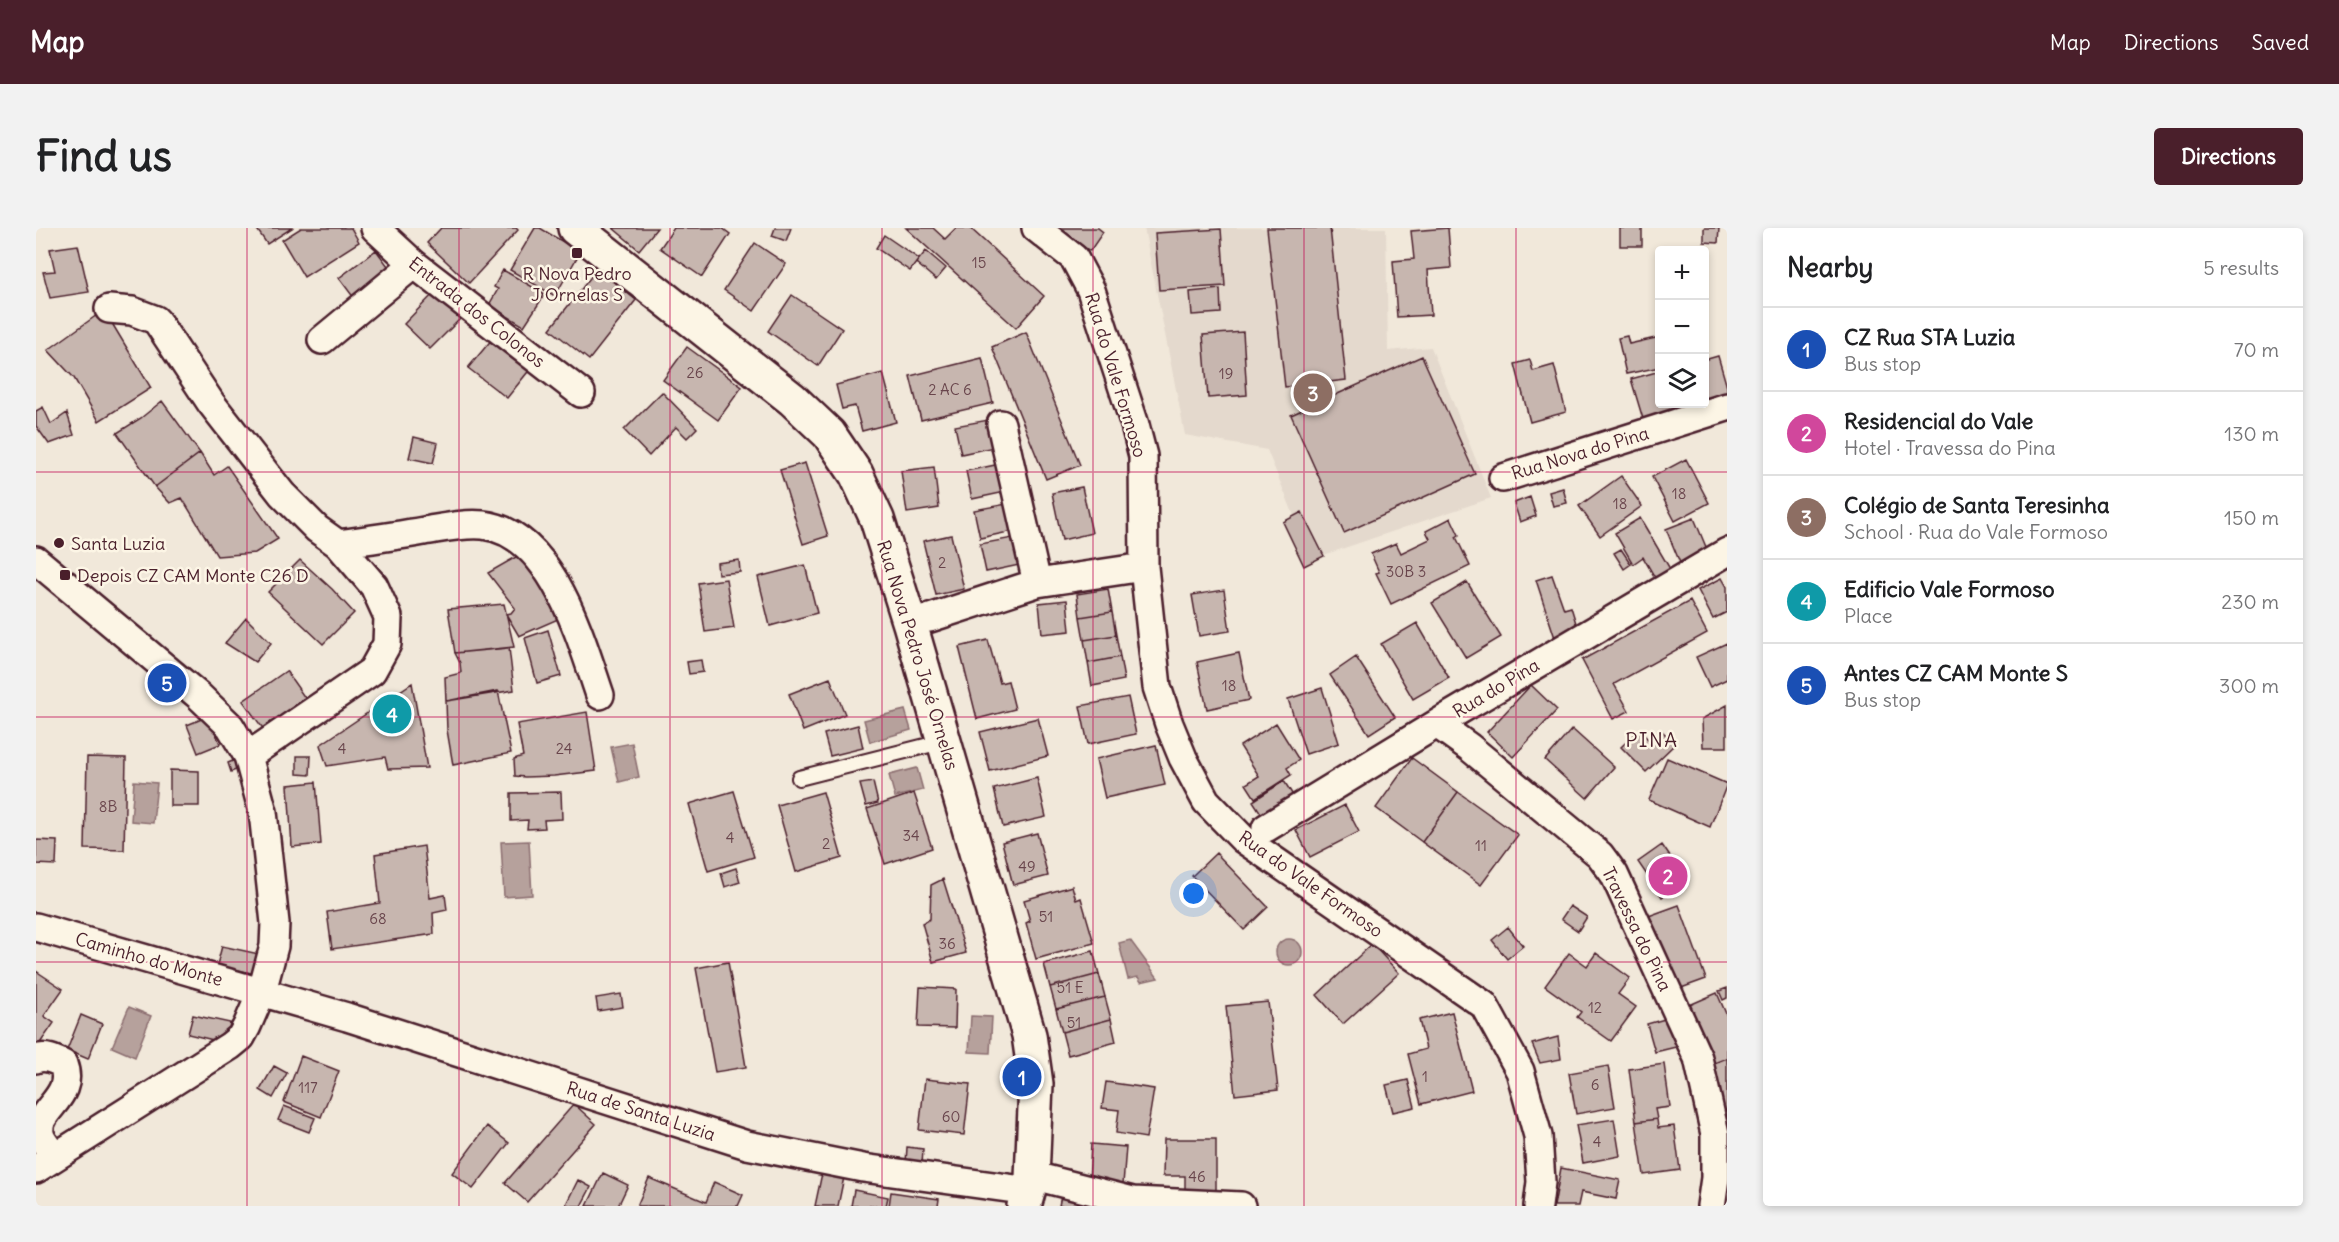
<!DOCTYPE html>
<meta charset="utf-8">
<style>
body{margin:0;font-family:Delius,sans-serif;background:#f2f2f2;color:#202124}
.controls{position:absolute;right:18px;top:18px;display:grid;overflow:hidden;border-radius:6px;box-shadow:0 3px 9px #0003}
.controls button{width:54px;height:54px;display:grid;place-items:center;padding:0;border:0;border-bottom:2px solid #e0e0e0;background:#fff;color:#202124;font:30px sans-serif}
.you{position:absolute;left:1158px;top:666px;width:21px;height:21px;margin:-15px;border:4px solid #fff;border-radius:50%;background:#1a73e8;box-shadow:0 0 0 9px #1a73e833}
.badge{display:grid;place-items:center;width:39px;height:39px;border-radius:50%;background:#4a1f2b;color:#fff;font-size:20px;font-weight:700}
.pin{position:absolute;translate:-50% -50%;border:3px solid #fff;box-shadow:0 2px 6px #0006}
.list{margin:0;padding:0;list-style:none}
h2{display:flex;justify-content:space-between;align-items:center;height:78px;margin:0;padding:0 24px;font-size:26px}
h2 small{font-size:20px;font-weight:400;color:#757577}
.list li{display:grid;grid-template-columns:39px 1fr auto;gap:18px;align-items:center;box-sizing:border-box;height:84px;padding:0 24px;border-top:2px solid #e0e0e0}
.list b{display:block;font-size:22px;white-space:nowrap}
.list p{margin:0;font-size:20px;white-space:nowrap;color:#757577}
.list em{font-size:20px;font-style:normal;color:#757577}
.icon{flex:none;width:33px;height:33px;fill:none;stroke:currentColor;stroke-width:2;stroke-linecap:round;stroke-linejoin:round}
.map{position:relative;flex:none;width:1691px;height:978px;overflow:hidden;border-radius:6px}
header{display:flex;align-items:center;gap:36px;box-sizing:border-box;height:84px;padding:0 30px;background:#4a1f2b;color:#fff}
header strong{font-size:28px}
nav{display:flex;gap:33px;margin-inline-start:auto;font-size:21px}
.intro{display:flex;align-items:center;justify-content:space-between;box-sizing:border-box;height:144px;padding:0 36px}
h1{margin:0;font-size:42px}
.button{padding:15px 27px;border-radius:6px;background:#4a1f2b;color:#fff;font-size:21px;font-weight:700}
main{display:flex;gap:36px;padding:0 36px}
aside{flex:1;background:#fff;border-radius:6px;box-shadow:0 3px 9px #0003}
.map>svg:first-child{display:block}
</style>
<header>
<strong>Map</strong>
<nav><a>Map</a><a>Directions</a><a>Saved</a></nav>
</header>
<div class="intro"><h1>Find us</h1><a class="button">Directions</a></div>
<main>
<div class="map">
<svg width="1691" height="978" viewBox="0 0 1691 978">
<rect width="100%" height="100%" fill="#f1e8da"/>
<filter id="ink" filterUnits="userSpaceOnUse"><feTurbulence type="fractalNoise" baseFrequency=".0167" numOctaves="2"/><feDisplacementMap in="SourceGraphic" scale="12" xChannelSelector="R" yChannelSelector="G"/><feConvolveMatrix kernelMatrix="1 2 1 2 8 2 1 2 1" color-interpolation-filters="sRGB"/></filter>
<g filter="url(#ink)">
<path fill="#e4d9cd" d="M1108 0H1350L1352 123 1395 119 1455 270 1276 331 1231 222 1149 207Z"/>
<path fill="#b6a19c" stroke="#8b6d6f" stroke-width="1.5" d="M869 482 875 502 834 514 828 492Z
M596 515 603 549 583 554 575 519Z
M881 540 887 562 859 569 853 547Z
M98 553 121 555 117 595 95 593Z
M493 613 496 667 468 669 465 614Z
M1240 724a13 13 0 1 1 26 0a13 13 0 1 1-26 0Z
M1094 712 1122 750 1105 754 1102 749 1092 751 1083 715Z
M93 779 115 788 99 829 76 819Z
M935 788 956 789 954 825 933 824Z"/>
<path fill="#c7b6af" stroke="#4a1f2b" stroke-width="1.5" d="M220 0H256L231 16Z
M265 0H315L323 14 268 49 246 12Z
M405 0H480L482 2 433 55 391 15Z
M499 0H504L544 24 519 68 474 42Z
M577 0H621L603 22Z
M638 0H686L694 6 666 49 624 20Z
M739 0H755L750 13 736 8Z
M870 0H897L909 11 920 0H934L1008 68 980 100Z
M1021 0H1062L1067 4 1054 23Z
M1231 0H1294L1310 152 1249 159Z
M1412 0 1415 40 1392 42 1395 87 1361 89 1357 33 1378 31 1375 3Z
M1584 0H1606V18H1584Z
M1668 0H1683L1682 15 1668 14Z
M1185 1 1189 58 1123 62 1119 5Z
M848 7 883 31 874 43 840 20Z
M719 15 750 36 718 83 688 62Z
M42 17 53 64 14 70 7 44 19 43 14 21Z
M340 22 358 46 321 74 303 50Z
M890 23 910 40 900 52 880 35Z
M561 41 600 72 553 132 514 101Z
M467 42 509 66 488 98 453 77 462 61 458 59Z
M1184 61 1185 85 1156 87 1154 64Z
M398 65 424 91 394 121 368 96Z
M756 67 806 101 782 138 732 103Z
M68 82 115 160 63 193 38 150 12 122Z
M990 104 1044 237 1010 251 956 119Z
M1207 104 1211 167 1172 170 1167 107Z
M1591 108 1593 116 1624 109V139L1590 146 1582 110Z
M457 110 495 140 471 170 432 140Z
M651 119 706 159 682 192 627 152Z
M1386 128 1439 246 1308 305 1255 187Z
M1682 128 1691 159V169L1668 176V132Z
M946 130 957 175 885 192 874 148Z
M1494 132 1497 143 1518 137 1530 184 1494 194 1479 136Z
M1624 143V176H1644L1645 180 1607 191 1595 151Z
M847 145 860 194 826 203 819 178 806 181 800 157Z
M626 164 661 200 651 210 640 199 613 228 588 202Z
M126 173 164 225 119 259 81 205 105 190Z
M7 179 15 196 31 185 38 207 13 216 0 198V183Z
M958 191 963 218 925 226 919 198Z
M378 209 402 215 397 235 373 230Z
M164 225 178 247 191 238 242 311 219 325 181 328 146 270 134 275 119 259Z
M1650 231 1673 275 1639 293 1616 249Z
M769 235 792 308 767 316 744 242Z
M969 235 974 263 936 271 930 243Z
M898 239 903 280 871 285 865 243Z
M1585 248 1606 278 1564 308 1543 278Z
M1046 259 1056 305 1026 312 1016 265Z
M1527 260 1531 275 1517 278 1513 264Z
M1494 269 1500 288 1484 294 1478 275Z
M976 275 982 302 944 310 938 282Z
M1266 284 1288 328 1268 338 1247 294Z
M1415 290 1423 307 1420 309 1434 338 1355 376 1340 345 1343 344 1335 326 1360 315 1365 325 1394 311 1390 303Z
M1604 290 1640 351 1625 360 1607 329 1597 336 1579 305Z
M1658 290 1675 331 1647 342 1630 301Z
M915 307 928 361 900 367 887 313Z
M982 309 988 336 950 344 944 316Z
M1585 321 1595 336 1588 341 1578 325Z
M487 325 529 388 483 408 470 386 475 385 479 380 452 345Z
M264 332 296 361 318 385 287 416 232 364Z
M703 332 704 344 682 346 681 335Z
M769 337 781 385 734 398 722 349Z
M1516 347 1528 381 1535 379 1543 405 1520 413 1500 352Z
M1686 350 1691 359V384L1677 391 1662 362Z
M690 351 698 400 669 404 662 355Z
M1431 354 1465 409 1430 430 1396 375Z
M1072 361 1076 384 1044 389 1041 366Z
M1188 362 1194 403 1163 408 1156 367Z
M1031 372 1034 403 1006 406 1003 375Z
M1654 373 1671 405 1578 456 1593 483 1577 491 1546 432Z
M468 376 478 419 419 425 412 381Z
M1076 384 1080 407 1048 412 1044 389Z
M210 390 235 415 219 434 189 415Z
M1381 395 1413 450 1377 471 1345 416Z
M512 402 525 448 501 455 489 410Z
M1080 407 1084 429 1052 435 1048 412Z
M952 412 964 455 972 453 979 481 941 491 923 419Z
M1691 415V451L1674 459 1660 429Z
M473 420 478 462 410 473 409 449 425 445 424 435 419 425Z
M1203 425 1213 472 1171 481 1161 434Z
M1084 429 1088 452 1056 458 1052 435Z
M1320 429 1359 489 1333 506 1294 447Z
M665 432 667 444 653 446 651 434Z
M250 443 274 477 231 506 207 473Z
M794 450 809 486 767 503 753 466Z
M376 455 391 540 352 541 349 529 291 538 284 517Z
M1495 457 1521 482 1477 529 1451 504Z
M1286 460 1303 515 1270 526 1252 471Z
M462 463 475 525 417 537 411 502 410 473Z
M1092 469 1100 506 1052 516 1044 478Z
M1691 477V519H1667L1666 491Z
M551 484 560 543 518 548 489 549 479 548 478 531 487 528 481 496Z
M173 488 184 516 162 525 151 497Z
M1002 490 1012 528 954 543 944 504Z
M1240 495 1263 532 1251 540 1255 547 1219 570 1210 556 1223 548 1204 518Z
M822 497 827 520 794 528 788 506Z
M1536 501 1578 539 1551 570 1509 532Z
M1603 502 1614 513 1625 502 1639 516 1610 544 1585 519Z
M1120 517 1129 557 1069 570 1060 531Z
M261 528H275L274 547 261 546Z
M51 529 90 530 88 622 49 621Z
M206 529 209 538 195 544 192 535Z
M1376 530 1422 564 1386 614 1340 580Z
M1631 530 1691 556 1674 599 1613 572Z
M134 542 163 543V578H134Z
M1001 550 1010 589 967 599 958 561Z
M1248 553 1263 577 1232 596 1217 573Z
M280 554 285 616 256 619 252 557Z
M837 554 842 575 830 578 824 556Z
M698 563 718 629 672 643 653 576Z
M525 564 526 591 508 592 509 600 491 601 492 592 475 593V565Z
M787 564 806 630 760 644 741 577Z
M1422 564 1482 607 1445 657 1386 614Z
M878 565 896 620 849 636 831 581Z
M1309 577 1323 604 1274 629 1260 602Z
M1001 605 1012 648 977 657 966 614Z
M0 612 21 613 20 637 0 636Z
M1626 617 1650 652 1626 669 1602 634Z
M388 618 394 670 409 667 411 682 397 685 398 706 296 721 291 684 344 675 339 626Z
M1180 625 1232 679 1208 702 1156 648Z
M700 640 704 654 689 659 685 645Z
M907 651 930 725 897 734 886 695 894 691 895 657Z
M1036 658 1040 672 1045 670 1058 715 1000 731 990 695 994 693 988 672Z
M1643 677 1670 751 1637 763 1610 689Z
M1534 678 1551 689 1542 703 1525 691Z
M1472 699 1487 718 1471 731 1456 712Z
M1336 716 1363 745 1307 796 1281 767Z
M186 718 223 726 219 746 181 737Z
M1057 723 1063 746 1014 759 1008 736Z
M1533 725 1551 738 1560 725 1594 750 1582 766 1600 779 1575 813 1541 789 1545 784 1509 758Z
M692 734 710 839 679 844 660 740Z
M0 743 27 761 8 788 18 795 0 821Z
M1063 746 1069 769 1020 781 1014 759Z
M884 759 920 761 919 800 882 799Z
M1691 760V770L1687 772 1683 763Z
M1681 765 1691 788V830L1673 837 1649 779Z
M585 766 587 779 562 783 560 770Z
M1069 769 1075 791 1026 804 1020 781Z
M1232 774 1242 862 1199 867 1190 778Z
M1416 784 1436 863 1385 876 1372 826 1390 821 1383 792Z
M45 787 66 796 52 831 31 822Z
M157 787 194 795 190 815 152 806Z
M1636 789 1644 818 1619 824 1611 796Z
M1075 791 1080 814 1032 827 1026 804Z
M1522 809 1525 831 1504 835 1496 816Z
M265 828 303 843 285 889 248 874Z
M1691 830V902L1673 837Z
M1628 836 1634 879 1619 881 1621 891 1600 894 1593 841Z
M238 838 251 845 237 870 224 862Z
M1572 838 1579 879 1540 886 1533 845Z
M889 851 934 856 928 907 883 902Z
M1372 852 1379 879 1357 884 1350 857Z
M1070 854 1118 861 1110 910 1080 905 1083 882 1066 880Z
M538 876 560 896 491 974 469 955Z
M248 878 279 890 273 904 242 892Z
M1578 891 1584 928 1547 935 1540 897Z
M1621 891 1622 900 1638 898 1644 942 1608 947 1600 894Z
M451 898 473 915 437 961 416 945Z
M1128 911H1180V963H1149V948H1127Z
M1055 916 1090 919 1087 956 1053 954Z
M871 919 887 921 886 937 870 935Z
M1525 940 1584 952 1580 971 1545 964 1542 978H1518Z
M567 945 592 957 582 978H551Z
M786 945 808 949 802 978H779Z
M613 950 670 974 678 954 707 967 702 978H601Z
M542 952 555 959 545 978H535L530 976Z
M818 962 852 969 850 978H815Z
M855 964 903 971 902 978H853Z
M1025 967 1043 969 1042 978H1023Z"/>
<g fill="none" stroke-linecap="round" stroke-linejoin="round">
<g stroke="#4a1f2b" stroke-width="18">
<path id="service" d="M763 550 909 513"/>
</g>
<g stroke="#4a1f2b" stroke-width="32">
<path id="minor" d="M339 0 378 36 545 165
M1000 0 1038 30 1055 62 1099 197 1107 228 1108 339 1121 459 1133 496 1147 530 1170 573 1207 611 1448 777 1484 843 1502 908 1505 954 1502 978
M73 81 96 83 120 92 175 175 246 266 281 301 302 316 338 358 352 389 351 416 336 443 212 528
M286 112 378 36
M965 196 1001 355
M1467 250 1691 179
M302 316C330 312 359 308 388 303 407 300 428 295 447 297 517 305 545 412 564 467
M0 332 163 468 194 498 212 528 227 584 239 695 238 718 226 763 211 798 205 809 194 818 0 941
M894 390 1001 355 1108 339
M1401 496 1433 519 1564 627 1578 646 1662 830 1679 906V950L1675 978
M1230 600 1417 486 1691 324
M0 699 311 789 711 917 827 940 993 963
M0 831C9 827 19 832 27 836 40 870 0 880 4 905 5 913 14 922 19 929
M996 950 1010 951 1097 973 1205 978"/>
</g>
<g stroke="#4a1f2b" stroke-width="38">
<path id="tertiary" d="M539 0 756 171 793 206 820 246 841 291 874 396 993 807 1000 856 996 950 988 978"/>
</g>
<use href="#service" stroke="#fcf5e5" stroke-width="14"/>
<use href="#minor" stroke="#fcf5e5" stroke-width="27"/>
<use href="#tertiary" stroke="#fcf5e5" stroke-width="33"/>
</g>
</g>
<path fill="none" stroke="#c2185b" stroke-width="1.5" stroke-opacity="0.55" d="M211 0V978M423 0V978M634 0V978M846 0V978M1057 0V978M1268 0V978M1480 0V978M0 244H1691M0 489H1691M0 734H1691"/>
<g fill="#4a1f2b" stroke="#fcf5e5" stroke-width="2">
<rect x="535" y="19" width="12" height="12" rx="3"/>
<circle cx="23" cy="315" r="6"/>
<rect x="23" y="341" width="12" height="12" rx="3"/>
</g>
<g text-anchor="middle" dominant-baseline="central" stroke-width="5" stroke-linejoin="round" paint-order="stroke">
<g font-size="15" fill="#69454c">
<text x="943" y="34">15</text>
<text x="659" y="144">26</text>
<text x="1190" y="145">19</text>
<text x="914" y="161">2 AC 6</text>
<text x="1643" y="265">18</text>
<text x="1584" y="275">18</text>
<text x="906" y="334">2</text>
<text x="1370" y="343">30B 3</text>
<text x="1193" y="457">18</text>
<text x="306" y="520">4</text>
<text x="528" y="520">24</text>
<text x="72" y="578">8B</text>
<text x="875" y="607">34</text>
<text x="694" y="609">4</text>
<text x="790" y="615">2</text>
<text x="1445" y="617">11</text>
<text x="991" y="638">49</text>
<text x="1010" y="688">51</text>
<text x="342" y="690">68</text>
<text x="911" y="715">36</text>
<text x="1034" y="759">51 E</text>
<text x="1559" y="779">12</text>
<text x="1038" y="794">51</text>
<text x="1389" y="848">1</text>
<text x="1559" y="856">6</text>
<text x="272" y="859">117</text>
<text x="915" y="888">60</text>
<text x="1561" y="913">4</text>
<text x="1161" y="948">46</text>
</g>
<g font-size="18" fill="#4a1f2b" stroke="#fcf5e5" text-anchor="start">
<text x="541" y="45" text-anchor="middle">R Nova Pedro<tspan x="541" dy="21">J Ornelas S</tspan></text>
<text x="35" y="315">Santa Luzia</text>
<text x="41" y="347">Depois CZ CAM Monte C26 D</text>
</g>
<g font-size="18" fill="#4a1f2b" stroke="#fcf5e5">
<text transform="translate(441 84) rotate(38)">Entrada dos Colonos</text>
<text transform="translate(1080 147) rotate(73)">Rua do Vale Formoso</text>
<text transform="translate(1544 225) rotate(-17)">Rua Nova do Pina</text>
<text transform="translate(882 427) rotate(73)">Rua Nova Pedro José Ornelas</text>
<text transform="translate(1460 460) rotate(-31)">Rua do Pina</text>
<text transform="translate(1275 656) rotate(35)">Rua do Vale Formoso</text>
<text transform="translate(1601 701) rotate(64)">Travessa do Pina</text>
<text transform="translate(113 731) rotate(16)">Caminho do Monte</text>
<text transform="translate(605 883) rotate(18)">Rua de Santa Luzia</text>
</g>
<g font-size="20" letter-spacing="1.5" fill="#4a1f2b" stroke="#fcf5e5">
<text x="1616" y="511">PINA</text>
</g>
</g>
</svg>
<div class="controls">
<button>+</button>
<button>−</button>
<button><svg class="icon" aria-label="layers" viewBox="0 0 24 24"><path d="M12 4l9 5-9 5-9-5zM3 14l9 5 9-5"/></svg></button>
</div>
<div class="you"></div>
<div class="pin badge" style="left:986px;top:849px;background:#1a4fb4">1</div>
<div class="pin badge" style="left:1632px;top:648px;background:#d1479c">2</div>
<div class="pin badge" style="left:1277px;top:165px;background:#8d6e63">3</div>
<div class="pin badge" style="left:356px;top:486px;background:#0f9aa8">4</div>
<div class="pin badge" style="left:131px;top:455px;background:#1a4fb4">5</div>
</div>
<aside>
<h2>Nearby<small>5 results</small></h2>
<ul class="list">
<li><span class="badge" style="background:#1a4fb4">1</span><div><b>CZ Rua STA Luzia</b><p>Bus stop</p></div><em>70 m</em></li>
<li><span class="badge" style="background:#d1479c">2</span><div><b>Residencial do Vale</b><p>Hotel · Travessa do Pina</p></div><em>130 m</em></li>
<li><span class="badge" style="background:#8d6e63">3</span><div><b>Colégio de Santa Teresinha</b><p>School · Rua do Vale Formoso</p></div><em>150 m</em></li>
<li><span class="badge" style="background:#0f9aa8">4</span><div><b>Edificio Vale Formoso</b><p>Place</p></div><em>230 m</em></li>
<li><span class="badge" style="background:#1a4fb4">5</span><div><b>Antes CZ CAM Monte S</b><p>Bus stop</p></div><em>300 m</em></li>
</ul>
</aside>
</main>
